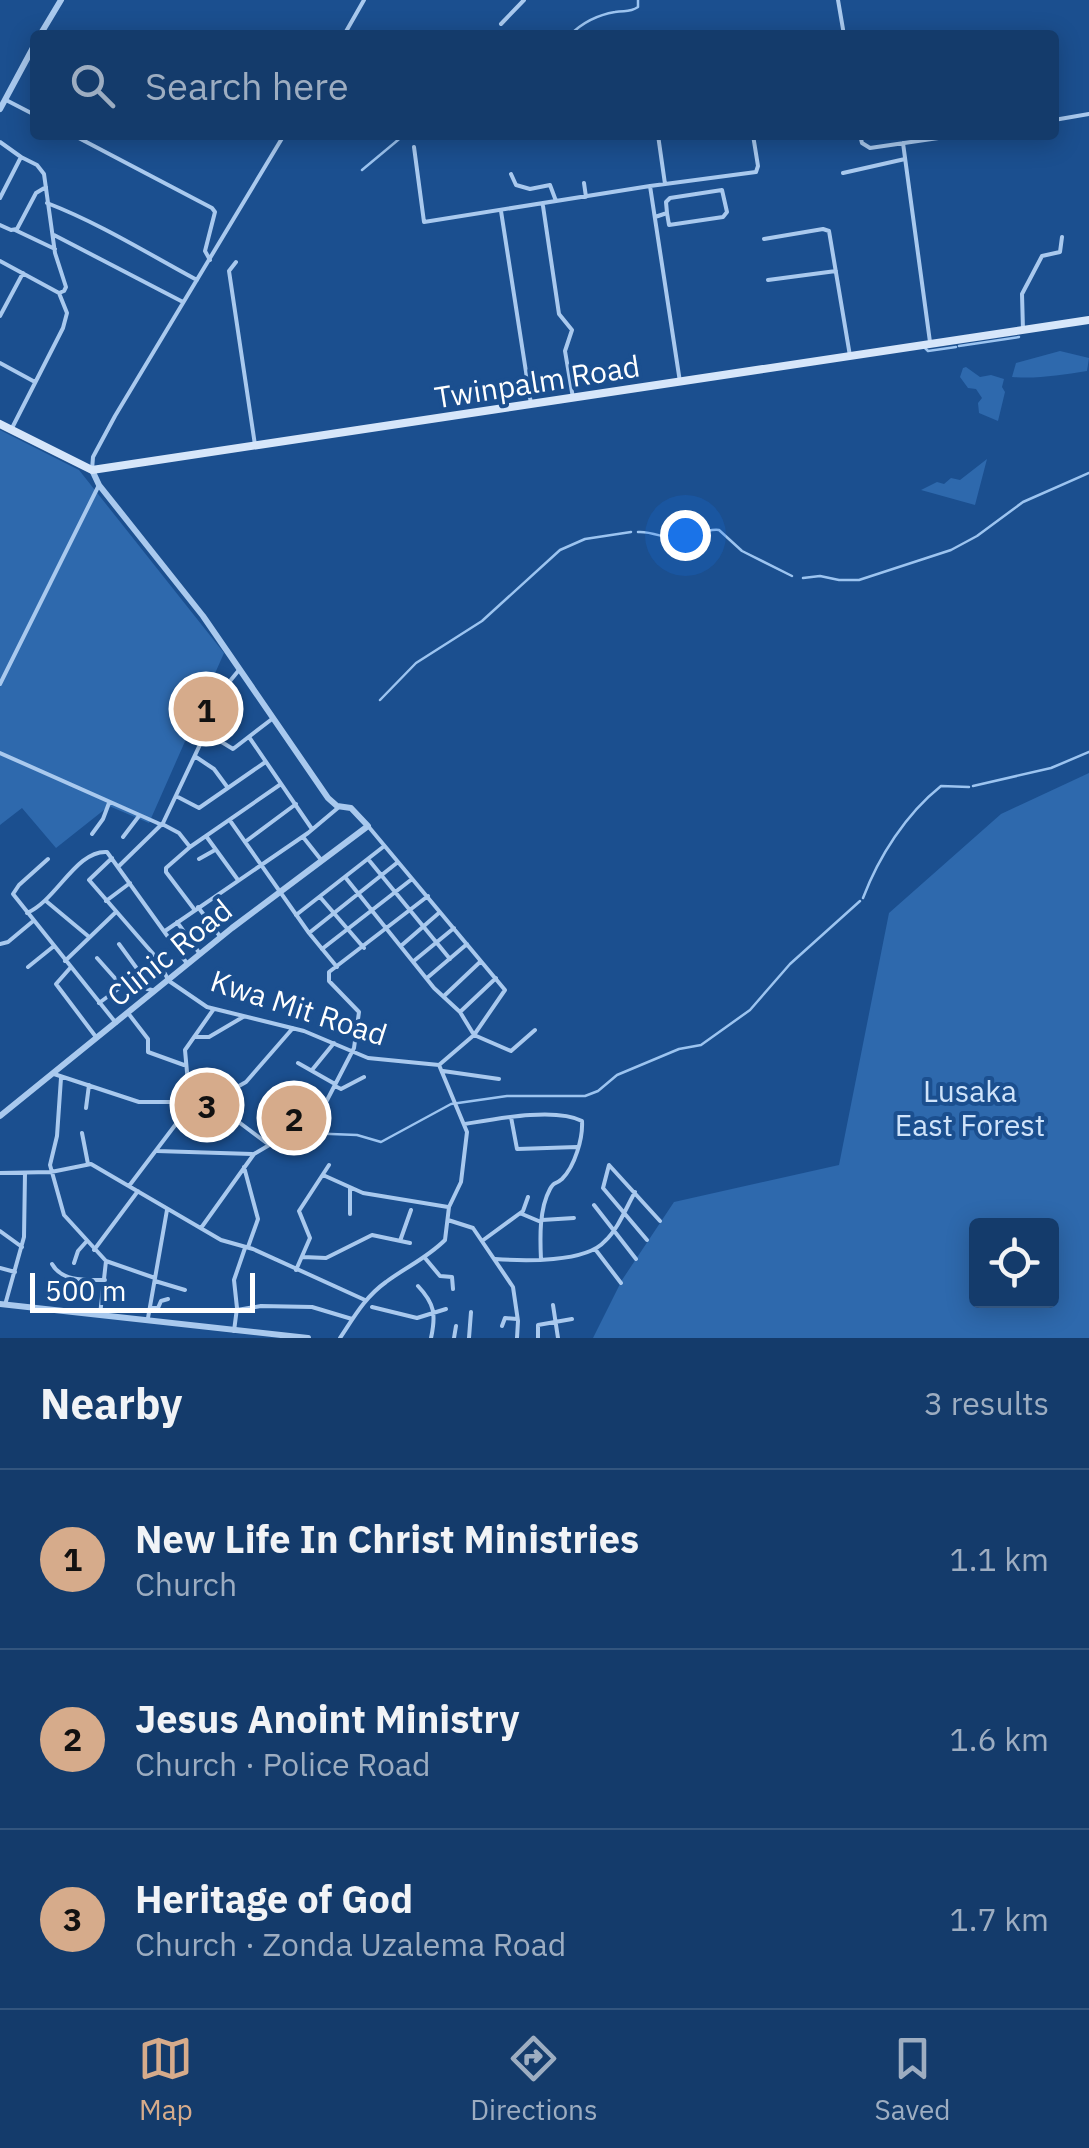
<!DOCTYPE html>
<meta charset="utf-8">
<style>
body{margin:0;font-family:"IBM Plex Sans",sans-serif;background:#1d4271;color:#f1f3f6}
.controls{position:absolute;right:30px;bottom:30px;display:grid;overflow:hidden;border-radius:10px;box-shadow:0 5px 25px #0003}
.controls button{width:90px;height:90px;display:grid;place-items:center;padding:0;border:0;border-bottom:2px solid #33557e;background:#143b6b;color:#f1f3f6;font:50px sans-serif}
.scale{position:absolute;left:30px;bottom:25px;width:225px;box-sizing:border-box;padding-left:10px;border:5px solid #fff;border-top:0;font-size:28px;line-height:35px;white-space:nowrap;color:#fff;-webkit-text-stroke:8px #1b4f8f;paint-order:stroke}
.you{position:absolute;left:685px;top:535px;width:35px;height:35px;margin:-25px;border:8px solid #fff;border-radius:50%;background:#1a73e8;box-shadow:0 0 0 15px #1a73e833}
.badge{display:grid;place-items:center;width:65px;height:65px;border-radius:50%;background:#d6ab8b;color:#111;font-size:32px;font-weight:700}
.pin{position:absolute;translate:-50% -50%;border:5px solid #fff;box-shadow:0 2px 10px #0006}
.list{margin:0;padding:0;list-style:none}
h2{display:flex;justify-content:space-between;align-items:center;height:130px;margin:0;padding:0 40px;font-size:42px}
h2 small{font-size:32px;font-weight:400;color:#9dadc1}
.list li{display:grid;grid-template-columns:65px 1fr auto;gap:30px;align-items:center;box-sizing:border-box;height:180px;padding:0 40px;border-top:2px solid #33557e}
.list b{display:block;font-size:38px;white-space:nowrap}
.list p{margin:0;font-size:32px;white-space:nowrap;color:#9dadc1}
.list em{font-size:32px;font-style:normal;color:#9dadc1}
.icon{flex:none;width:55px;height:55px;fill:none;stroke:currentColor;stroke-width:2;stroke-linecap:round;stroke-linejoin:round}
.map{position:relative;flex:none;width:1089px;height:1338px;overflow:hidden}
.search{position:absolute;background:#143b6b;box-shadow:0 5px 25px #0003;left:30px;right:30px;top:30px;height:110px;display:flex;align-items:center;gap:25px;box-sizing:border-box;padding:0 35px;border-radius:10px;color:#9dadc1;font-size:38px}
.sheet{height:670px;background:#143b6b}
nav{display:flex;justify-content:space-around;align-items:center;box-sizing:border-box;height:140px;border-top:2px solid #33557e;background:#143b6b;font-size:28px;color:#9dadc1}
nav a{display:grid;justify-items:center;gap:5px}
nav .on{color:#d6ab8b}
.map>svg:first-child{display:block}
</style>
<div class="map">
<svg width="1089" height="1338" viewBox="0 0 1089 1338">
<rect width="100%" height="100%" fill="#1b4f8f"/>
<path fill="#2e69ad" fill-rule="evenodd" d="M1060 351 1089 358 1087 371C1061 375 1037 379 1012 377L1016 363Z
M966 367 980 377 991 375 1004 379 1002 387 1005 392 998 421 979 413 978 403 982 398 976 389 968 388 960 377 963 368Z
M0 430 79 470 224 653 149 823 109 806 56 848 22 808 0 825Z
M987 459 975 505 921 490 937 482 944 484 951 478 960 480Z
M1089 773V1338H593L622 1280 674 1202 839 1165 889 913 1001 814ZM976 1226H1052V1300H976Z"/>
<g fill="none" stroke-linecap="round" stroke-linejoin="round">
<path stroke="#9cc4f0" stroke-width="2.5" d="M570 35C582 23 597 15 615 12 625 10 629 13 638 7V0
M362 170 404 135
M923 346 928 351 956 347
M959 346 1019 337
M638 532C653 531 664 539 679 539 693 539 704 528 719 530L742 551 792 576
M803 578 820 576 839 580H859L951 550 977 536 1023 502 1089 473
M380 700 416 663 482 621 560 550 585 539 631 532
M973 786 1051 768 1089 752
M863 898C879 856 906 814 941 786L969 787
M305 1133 357 1135 381 1142 451 1104 507 1096H585L598 1091 617 1075 679 1049 701 1045 750 1010 790 964 860 901"/>
<path stroke="#a9c9ee" stroke-width="4" d="M838 0 844 35
M501 24 524 0
M344 35 364 0
M6 100 35 115
M1054 120 1089 114
M73 135 212 208 215 212 205 251 210 260
M658 135 665 184
M860 135 862 143 870 148 959 135
M0 142 21 157 0 198
M903 143 930 342
M414 147 424 222 650 186 680 382
M21 157 37 165 44 174 55 253 66 287 64 291 59 293
M843 173 905 159
M511 174 516 185 530 189 550 185 556 201
M584 183 586 197
M650 186 756 172 758 166 753 135
M47 203C99 223 147 253 197 280
M543 206 559 314 572 330 565 351 573 398
M501 211 531 404
M655 217 667 213 669 225 723 217 727 212 722 190 670 198 666 202 667 213
M0 225 11 230 17 229 36 193 46 187
M15 230 55 249
M54 235 183 302
M764 239 823 229 829 231 850 356
M0 261 59 293 67 313 63 328 11 430
M236 262 229 271 255 445
M768 280 836 271
M0 316 23 273
M1023 330 1022 294 1042 256 1060 252 1062 237
M0 363 35 382
M92 470 93 457 115 416 284 135
M0 684 98 487
M207 733 233 749 272 719
M249 737 312 829
M0 753 162 825
M196 757 214 769 228 788
M176 796 199 808 264 763
M231 822 309 933 337 967
M164 825 179 833 190 847
M92 834 103 819 109 803
M206 836 238 880
M123 837 139 816
M303 837 322 861
M245 842 296 804
M112 858 89 880 155 956 169 981 207 1007 304 1031 368 1058 439 1065 474 1035 505 990 368 826
M48 859 19 885 13 894 116 1023
M199 859 215 850
M368 859 450 959
M119 866 163 823 230 681 239 670
M345 877 434 988 460 1012 474 1035 511 1051 535 1030
M320 897 364 948
M46 901 88 936
M106 901 130 883
M198 907 219 935
M194 909 166 872V868L190 847 281 784
M27 913C57 900 76 850 107 852L186 962
M296 915 383 847
M177 922 200 954
M165 931 308 833 339 807
M309 933 398 862
M0 944 8 942 32 922
M119 944 138 970 129 978V984
M402 945 440 912
M322 949 412 879
M97 958 121 985
M415 960 454 928
M65 961 116 912
M28 967 54 946
M71 967 56 984 96 1037
M427 978 467 944
M444 996 480 962
M99 1003 125 984 152 990
M460 1012 496 978
M128 1013 148 1039V1052L184 1065
M194 1037H209L243 1017
M298 1063 335 1084
M312 1070 334 1043
M443 1071 499 1079
M54 1074 139 1102H193L223 1095 246 1082 293 1028
M61 1078 57 1136 50 1165 64 1215 106 1261 155 1278
M335 1086 341 1089 364 1077
M223 1095 236 1120 268 1144
M86 1108 89 1085
M511 1117 517 1149 577 1147
M465 1124C495 1119 555 1107 582 1121 583 1138 575 1166 562 1179 554 1186 555 1180 550 1189 539 1209 540 1238 541 1260
M82 1133 88 1164
M157 1151 252 1154
M244 1167 258 1219 248 1247
M0 1173 51 1172 91 1164 221 1240 253 1249 365 1300
M323 1175 363 1193 448 1207
M129 1186 179 1120 188 1083 185 1050 213 1010
M350 1188V1214
M594 1205 636 1259
M522 1214 541 1222
M448 1220 473 1228 513 1287 518 1321 517 1338
M542 1220 574 1218
M201 1228 254 1154 293 1131 323 1108 354 1048 359 1012 329 981V972L428 896
M0 1231 22 1247
M647 1240 603 1188 609 1165 660 1221
M400 1241 411 1210
M482 1241 523 1211 528 1197
M595 1249 621 1283
M94 1250 138 1191
M303 1257 326 1258 372 1235 410 1243
M425 1258 440 1276 452 1277 453 1289
M495 1259C523 1261 586 1263 605 1241 618 1229 626 1208 635 1192
M74 1263 78 1251 86 1242
M52 1264C62 1282 86 1280 105 1280
M0 1268 15 1272
M296 1270 310 1238 299 1211 329 1165
M155 1281 185 1290
M418 1286C435 1304 436 1315 431 1338
M5 1305 24 1237 25 1173
M553 1305 558 1338
M372 1307 417 1318 446 1309
M150 1308H158L161 1301 168 1299
M237 1310 261 1306 312 1307 352 1319
M100 1315 106 1261
M148 1318 167 1210
M502 1326 505 1318 517 1319
M234 1331 237 1308 234 1280 245 1248
M340 1338C354 1317 365 1297 386 1282 406 1267 427 1258 445 1240L449 1207 461 1182 467 1132 439 1065
M454 1338 456 1326
M469 1338 471 1312
M538 1338V1325L572 1319"/>
<path stroke="#a9c9ee" stroke-width="6" d="M40 35 61 0
M0 109 35 44
M0 1116 232 928 368 826 351 808 337 806 328 798 203 616 99 485 92 470
M0 1304 308 1338"/>
<path stroke="#d6e6fa" stroke-width="8" d="M0 424 92 470 1089 320"/>
</g>
<g text-anchor="middle" dominant-baseline="central" stroke-width="8" stroke-linejoin="round" paint-order="stroke">
<g font-size="30" fill="#fff" stroke="#1b4f8f">
<text transform="translate(537 381) rotate(-9)">Twinpalm Road</text>
<text transform="translate(169 952) rotate(-39)">Clinic Road</text>
<text transform="translate(299 1007) rotate(18)">Kwa Mit Road</text>
</g>
<g font-size="30" fill="#cfe3fa" stroke="#1b4f8f">
<text x="970" y="1090">Lusaka<tspan x="970" dy="34">East Forest</tspan></text>
</g>
</g>
</svg>
<div class="controls">
<button><svg class="icon" aria-label="locate" viewBox="0 0 24 24"><circle cx="12" cy="12" r="6"/><path d="M12 2v4M12 18v4M2 12h4M18 12h4"/></svg></button>
</div>
<div class="scale">500 m</div>
<div class="you"></div>
<div class="pin badge" style="left:206px;top:709px">1</div>
<div class="pin badge" style="left:294px;top:1118px">2</div>
<div class="pin badge" style="left:207px;top:1105px">3</div>
<div class="search"><svg class="icon" aria-label="search" viewBox="0 0 24 24"><circle cx="10" cy="10" r="6"/><path d="M15 15l6 6"/></svg>Search here</div>
</div>
<section class="sheet">
<h2>Nearby<small>3 results</small></h2>
<ul class="list">
<li><span class="badge">1</span><div><b>New Life In Christ Ministries</b><p>Church</p></div><em>1.1 km</em></li>
<li><span class="badge">2</span><div><b>Jesus Anoint Ministry</b><p>Church · Police Road</p></div><em>1.6 km</em></li>
<li><span class="badge">3</span><div><b>Heritage of God</b><p>Church · Zonda Uzalema Road</p></div><em>1.7 km</em></li>
</ul>
</section>
<nav>
<a class="on"><svg class="icon" aria-label="map" viewBox="0 0 24 24"><path d="M3 6l6-2 6 2 6-2v14l-6 2-6-2-6 2zM9 4v14M15 6v14"/></svg>Map</a>
<a><svg class="icon" aria-label="directions" viewBox="0 0 24 24"><path d="M12 3l9 9-9 9-9-9zM9 14v-3h6M13 9l2 2-2 2"/></svg>Directions</a>
<a><svg class="icon" aria-label="saved" viewBox="0 0 24 24"><path d="M7 4h10v16l-5-4-5 4z"/></svg>Saved</a>
</nav>
